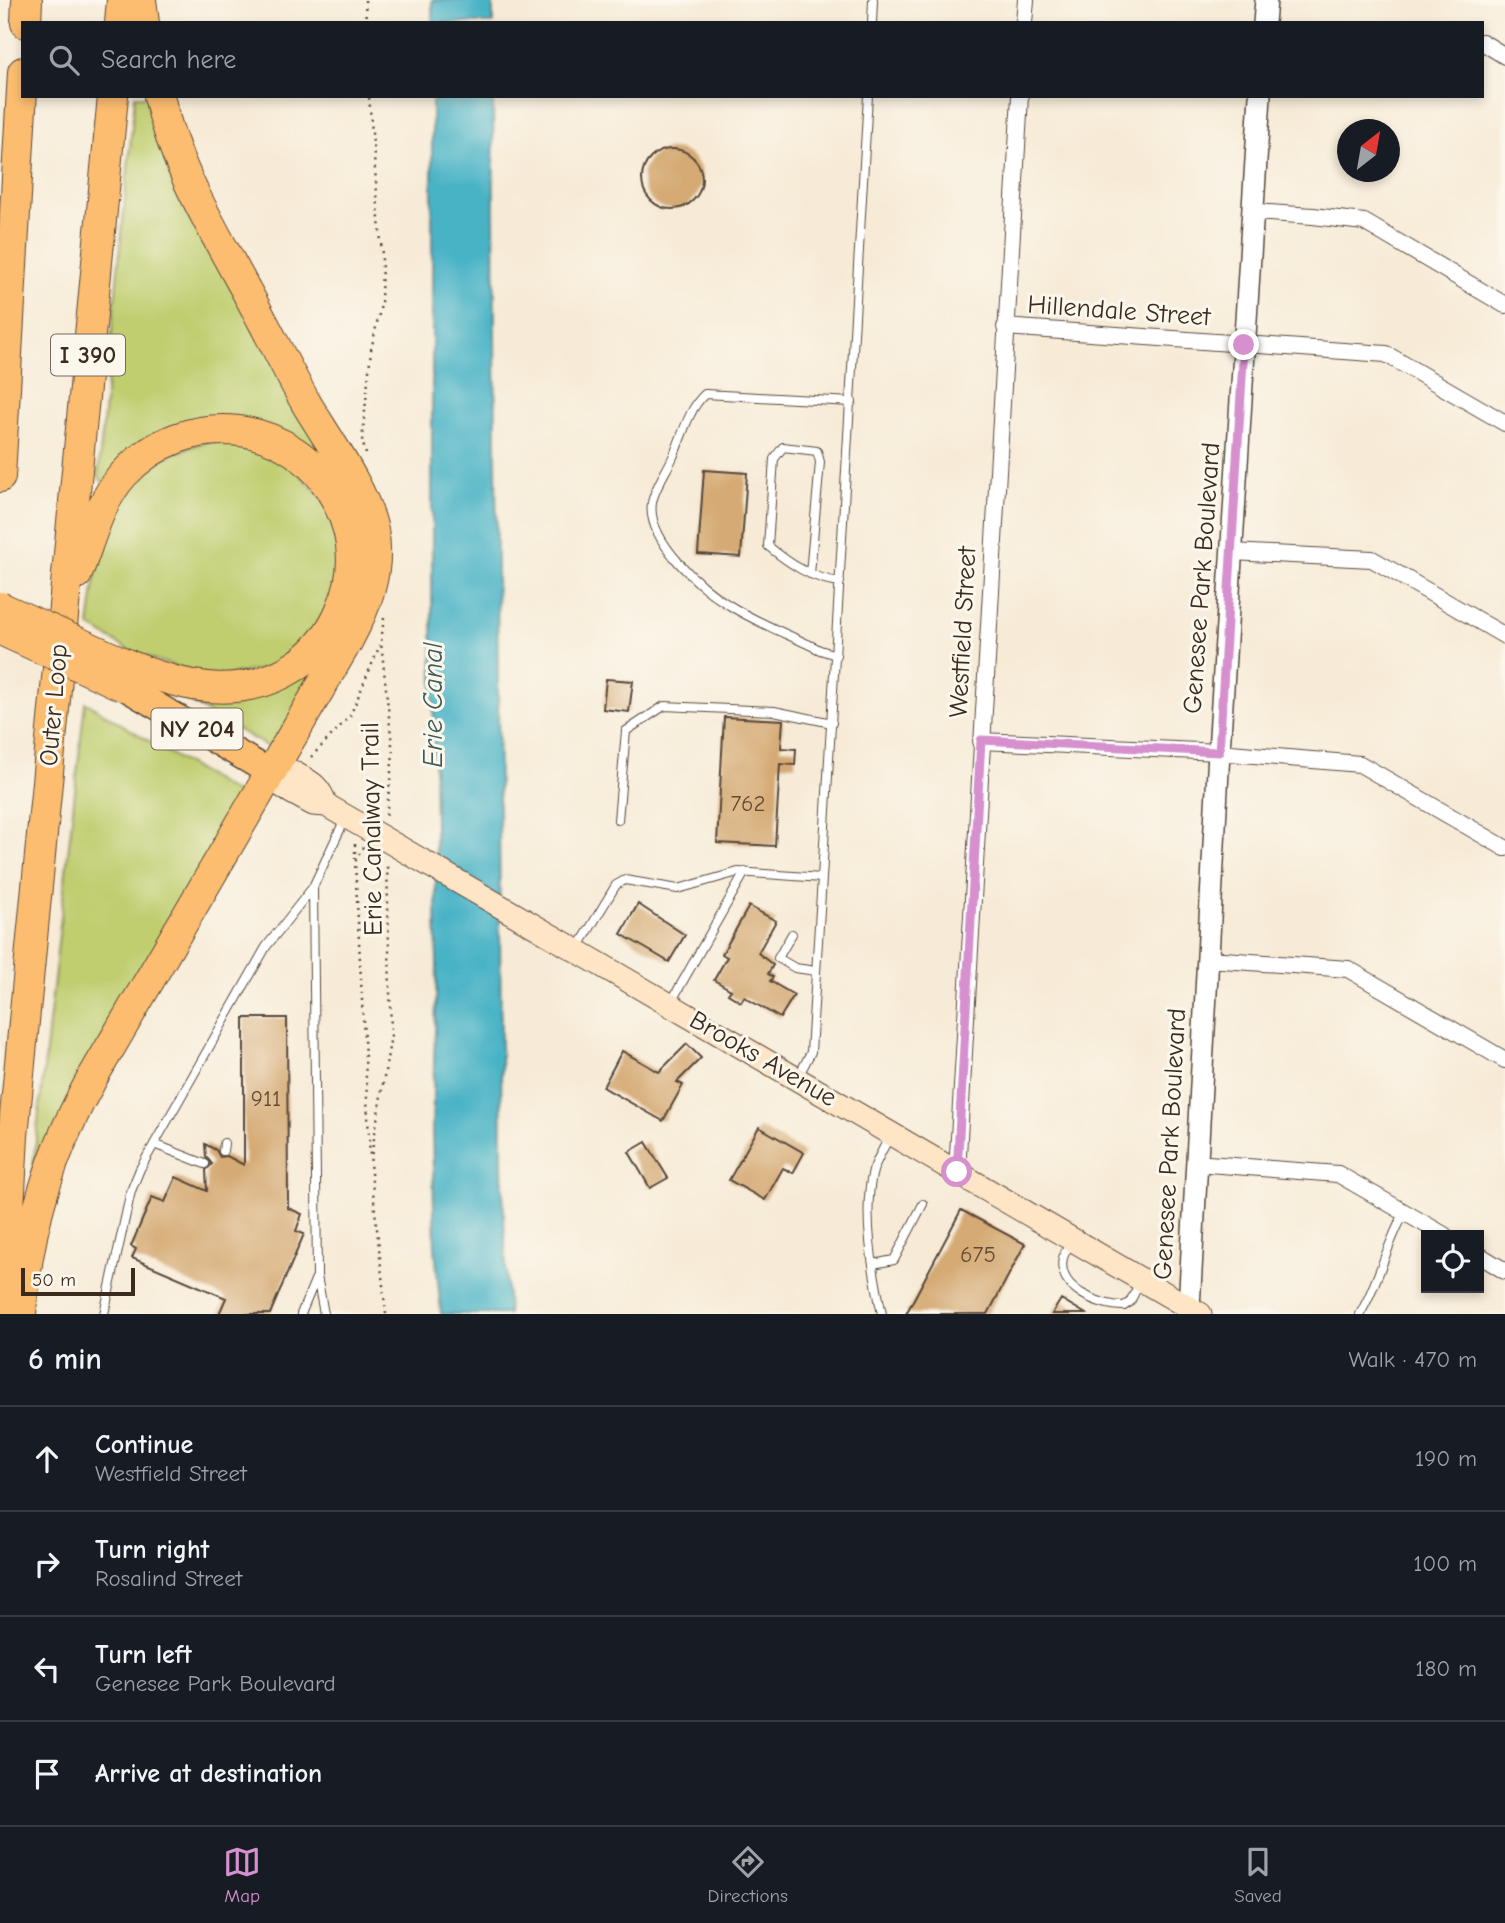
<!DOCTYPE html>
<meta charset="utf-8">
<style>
body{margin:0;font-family:"Comic Neue",sans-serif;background:#242831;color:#f1f3f6}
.controls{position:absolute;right:21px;bottom:21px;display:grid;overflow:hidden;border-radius:0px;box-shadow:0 4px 10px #0003}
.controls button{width:63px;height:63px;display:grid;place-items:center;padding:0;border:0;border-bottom:2px solid #363941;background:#171b24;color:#f1f3f6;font:35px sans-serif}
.compass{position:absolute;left:1337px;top:119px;width:63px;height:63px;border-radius:50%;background:#171b24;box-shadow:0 4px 10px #0003;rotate:31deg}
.scale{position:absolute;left:21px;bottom:18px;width:114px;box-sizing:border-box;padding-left:7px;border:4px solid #3b2a1e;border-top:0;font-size:19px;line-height:24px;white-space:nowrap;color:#3b2a1e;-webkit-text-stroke:5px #fbf7ec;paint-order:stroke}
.stop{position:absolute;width:21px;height:21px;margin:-16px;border:5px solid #d690ce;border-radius:50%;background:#fff}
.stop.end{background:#d690ce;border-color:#fff;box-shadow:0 2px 7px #0008}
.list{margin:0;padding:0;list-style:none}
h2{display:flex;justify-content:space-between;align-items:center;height:91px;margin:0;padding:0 28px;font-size:30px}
h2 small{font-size:23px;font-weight:400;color:#9ea1a6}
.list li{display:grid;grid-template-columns:46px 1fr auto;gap:21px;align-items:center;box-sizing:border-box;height:105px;padding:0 28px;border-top:2px solid #363941}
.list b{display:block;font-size:26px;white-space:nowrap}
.list p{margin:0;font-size:23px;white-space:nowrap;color:#9ea1a6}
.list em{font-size:23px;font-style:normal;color:#9ea1a6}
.icon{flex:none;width:38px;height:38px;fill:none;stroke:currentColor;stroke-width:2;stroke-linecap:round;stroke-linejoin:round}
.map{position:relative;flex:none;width:1505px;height:1314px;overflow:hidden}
.search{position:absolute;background:#171b24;box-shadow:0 4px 10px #0003;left:21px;right:21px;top:21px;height:77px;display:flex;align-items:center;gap:18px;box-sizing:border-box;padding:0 24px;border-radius:0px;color:#9ea1a6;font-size:26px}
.sheet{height:511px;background:#171b24}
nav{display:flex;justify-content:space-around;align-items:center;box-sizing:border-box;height:98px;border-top:2px solid #363941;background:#171b24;font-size:19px;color:#9ea1a6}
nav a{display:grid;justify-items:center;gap:4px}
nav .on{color:#d690ce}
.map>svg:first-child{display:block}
</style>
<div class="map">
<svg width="1505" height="1314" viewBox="0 0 1505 1314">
<rect width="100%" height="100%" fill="#fbf7ec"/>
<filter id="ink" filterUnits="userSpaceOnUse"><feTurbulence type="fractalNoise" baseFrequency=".0143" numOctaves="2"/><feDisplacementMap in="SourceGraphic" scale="14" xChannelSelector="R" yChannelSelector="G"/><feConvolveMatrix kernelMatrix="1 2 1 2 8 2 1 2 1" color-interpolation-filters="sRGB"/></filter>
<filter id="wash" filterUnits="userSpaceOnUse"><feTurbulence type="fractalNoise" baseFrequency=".00686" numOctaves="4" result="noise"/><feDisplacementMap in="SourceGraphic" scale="28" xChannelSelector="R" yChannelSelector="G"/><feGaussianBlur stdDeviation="1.57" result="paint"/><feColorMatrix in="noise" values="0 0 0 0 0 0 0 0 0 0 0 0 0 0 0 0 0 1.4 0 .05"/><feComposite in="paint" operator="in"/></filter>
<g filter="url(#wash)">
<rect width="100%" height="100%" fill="#f7ebd7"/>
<path fill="#c0ce70" stroke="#7e7c47" stroke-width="2" d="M135 96H151L320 448 315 455 253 423 102 482 98 475Z
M221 439 284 457 325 501 341 548 335 595 310 641 269 668 218 677 189 671 134 653 89 626 99 550 128 480 166 451Z
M320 671 274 748 268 747 174 693Z
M85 702 240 796 39 1177 32 1176Z"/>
<path fill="#48b3c6" stroke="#426e72" stroke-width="2" d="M432 0H493V23H432Z
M432 96H493L502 1165 508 1314H441L435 1248 432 1129 437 967 432 615Z"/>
<g id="blocks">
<path fill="#d5aa74" d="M642 179a30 30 0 1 1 60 0a30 30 0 1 1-60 0Z
M704 470 747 473 741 557 698 554Z
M606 679 633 681 629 712 603 709Z
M724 717 783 720 781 748 796 749 795 765 780 764 775 846 717 843Z
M638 904 685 935 669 962 621 934Z
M749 906 776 921 758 953 773 965 768 974 773 977 770 981 794 995 780 1018 744 997 741 1002 728 994 731 990 714 980 727 957 722 954Z
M244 1018H287L288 1208 302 1214 296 1231 304 1234 270 1314H219L226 1298 132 1258 136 1249 131 1246 152 1197 165 1202 176 1177 207 1191 206 1170 212 1164 206 1157 205 1144 216 1150 220 1157 227 1156 244 1165Z
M687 1044 701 1058 677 1082 683 1085 663 1121 603 1087 622 1051 659 1072Z
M759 1127 804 1153 793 1173 783 1168 765 1200 729 1180Z
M646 1142 668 1178 650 1188 629 1152Z
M961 1210 1025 1244 988 1314H906Z
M1061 1299 1086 1314H1052Z"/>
</g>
</g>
<g filter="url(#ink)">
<use href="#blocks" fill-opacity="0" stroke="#57473a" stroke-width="2"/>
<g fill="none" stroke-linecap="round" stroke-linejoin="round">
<g stroke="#57473a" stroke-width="10">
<path id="service" d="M872 23 873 0
M810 574 820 462 817 451 783 447 774 459 768 546C790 564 812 579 840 582
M836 655 820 650C790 635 757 623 729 605 700 588 646 539 652 503 654 489 666 472 672 459 682 438 688 409 705 394L852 402
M618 820 626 731 664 706 774 711 832 723
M822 878 868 96
M313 887 317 1276 324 1314
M792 934 778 958 795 968 816 971
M578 948 616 885 625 880 678 889 738 872 822 878 811 1052 798 1077
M671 1002 745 872
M154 1144 205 1164
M223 1151 224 1143
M1071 1243C1069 1247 1064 1253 1063 1258 1056 1289 1100 1306 1124 1306L1130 1302 1140 1282
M873 1264 894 1260 923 1204
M104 1314 131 1191 140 1169 266 947 313 887 345 819
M301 1314 316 1278
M882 1314C873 1273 862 1212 873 1171 877 1159 884 1147 890 1136
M1360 1314C1379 1282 1386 1245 1405 1212"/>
</g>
<g stroke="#57473a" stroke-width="18">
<path id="minor" d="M1024 23 1026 0
M1482 42 1505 56
M1253 212 1313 216 1364 222 1505 305
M1005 327 1386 354 1505 423
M1232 552 1372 559 1505 636
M981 741 1219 752 1360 764 1505 848
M1209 959 1348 969 1505 1060
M1195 1163 1338 1174 1444 1235
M957 1172 1020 96
M1479 1255 1505 1271"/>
</g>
<g stroke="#57473a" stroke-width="24">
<path id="tertiary" d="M1264 23 1266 0
M1186 1314 1189 1308 1219 752 1260 96"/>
</g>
<g stroke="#57473a" stroke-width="25">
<path id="secondary" d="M271 773 275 775 282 786 291 792 313 804 326 805 366 828
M275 775 290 771C310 782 318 783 326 805
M567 945 1200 1314"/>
</g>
<g stroke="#57473a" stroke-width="29">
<path id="primary" d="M123 686 271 773"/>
</g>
<g stroke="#57473a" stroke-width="32">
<path id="motorway" d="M141 0 144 23
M26 23 27 0
M120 23 122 0
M0 477 23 72
M77 574C90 541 99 501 124 474 187 406 295 418 337 501 355 536 357 573 341 609 333 629 318 649 300 663 244 703 182 688 124 663
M4 1302 13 1136 113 96
M21 1314C28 1226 50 1152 94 1075L347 642C366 607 381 571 373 530 364 489 328 440 306 403 284 364 265 324 243 285 209 222 175 167 159 96"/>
</g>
<path stroke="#57473a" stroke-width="2.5" stroke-dasharray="2 5" stroke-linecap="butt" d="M365 0 366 23
M366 454 362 441 371 350 381 305 382 255 369 96
M384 618 381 642 393 754 386 817
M311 757 350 716 380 645
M355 844V859
M363 847 355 862 370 1157
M386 1314 370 1163 391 1035 387 862"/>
<use href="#service" stroke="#fff" stroke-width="8"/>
<use href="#minor" stroke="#fff" stroke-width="16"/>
<use href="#tertiary" stroke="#fff" stroke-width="21"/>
<use href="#secondary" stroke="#fee5c5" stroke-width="23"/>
<use href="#primary" stroke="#fcbd6f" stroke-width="26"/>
<use href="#motorway" stroke="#fcbd6f" stroke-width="30"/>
<g stroke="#57473a" stroke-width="25" stroke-linecap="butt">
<path id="secondary-bridge" d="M366 828 567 945"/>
</g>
<g stroke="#57473a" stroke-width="32" stroke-linecap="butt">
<path id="motorway-bridge" d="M0 607 124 663
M3 631 123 686"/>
</g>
<use href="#secondary-bridge" stroke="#fee5c5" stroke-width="23"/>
<use href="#motorway-bridge" stroke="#fcbd6f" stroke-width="30"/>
</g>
</g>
<g fill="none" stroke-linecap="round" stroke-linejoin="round" filter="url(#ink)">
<path stroke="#d690ce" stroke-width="9" d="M957 1172 981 740 1219 752 1244 345"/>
</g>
<g text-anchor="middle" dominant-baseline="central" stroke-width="6" stroke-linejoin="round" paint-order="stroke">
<g font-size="23" fill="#624a34">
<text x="748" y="803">762</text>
<text x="266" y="1098">911</text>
<text x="978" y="1254">675</text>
</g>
<g fill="#fbf7ec" stroke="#75685c" stroke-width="2">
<rect x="51" y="334.5" width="74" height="41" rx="5"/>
<rect x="151.5" y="708.5" width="91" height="41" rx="5"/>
</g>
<g font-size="24" font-weight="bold" fill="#3b2a1e">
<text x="88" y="355">I 390</text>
<text x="197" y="729">NY 204</text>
</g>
<g font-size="26" fill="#3b2a1e" stroke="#fbf7ec">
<text transform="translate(1119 311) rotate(4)">Hillendale Street</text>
<text transform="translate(1202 578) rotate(-86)">Genesee Park Boulevard</text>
<text transform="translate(963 632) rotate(-87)">Westfield Street</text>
<text transform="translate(54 705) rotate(-85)">Outer Loop</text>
<text transform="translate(372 829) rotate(-91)">Erie Canalway Trail</text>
<text transform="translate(763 1059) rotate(30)">Brooks Avenue</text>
<text transform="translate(1170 1144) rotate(-87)">Genesee Park Boulevard</text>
</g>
<g font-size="28" font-style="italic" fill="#405a59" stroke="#fbf7ec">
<text transform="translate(433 705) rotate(-90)">Erie Canal</text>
</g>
</g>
</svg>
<div class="controls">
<button><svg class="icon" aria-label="locate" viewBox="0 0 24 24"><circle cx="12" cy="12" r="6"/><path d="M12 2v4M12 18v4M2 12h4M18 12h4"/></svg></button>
</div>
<svg class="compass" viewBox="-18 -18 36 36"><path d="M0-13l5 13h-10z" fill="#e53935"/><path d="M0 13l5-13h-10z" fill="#9ea1a6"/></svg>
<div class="scale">50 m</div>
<div class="stop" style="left:957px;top:1172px"></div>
<div class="stop end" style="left:1244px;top:345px"></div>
<div class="search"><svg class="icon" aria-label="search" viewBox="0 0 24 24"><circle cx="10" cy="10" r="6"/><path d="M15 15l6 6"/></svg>Search here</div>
</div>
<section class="sheet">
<h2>6 min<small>Walk · 470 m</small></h2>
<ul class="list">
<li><svg class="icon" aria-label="ahead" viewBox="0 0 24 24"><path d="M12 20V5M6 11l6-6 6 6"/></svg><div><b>Continue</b><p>Westfield Street</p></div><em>190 m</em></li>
<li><svg class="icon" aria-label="right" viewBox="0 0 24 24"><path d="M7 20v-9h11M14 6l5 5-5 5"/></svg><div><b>Turn right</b><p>Rosalind Street</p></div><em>100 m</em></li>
<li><svg class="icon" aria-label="left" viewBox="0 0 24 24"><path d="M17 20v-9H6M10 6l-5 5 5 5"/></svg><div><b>Turn left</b><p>Genesee Park Boulevard</p></div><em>180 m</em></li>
<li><svg class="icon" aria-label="arrive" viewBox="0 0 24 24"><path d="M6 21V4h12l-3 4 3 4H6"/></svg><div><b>Arrive at destination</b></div></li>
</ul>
</section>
<nav>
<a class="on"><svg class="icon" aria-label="map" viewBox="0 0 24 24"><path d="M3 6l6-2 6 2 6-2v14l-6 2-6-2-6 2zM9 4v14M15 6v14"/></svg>Map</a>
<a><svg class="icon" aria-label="directions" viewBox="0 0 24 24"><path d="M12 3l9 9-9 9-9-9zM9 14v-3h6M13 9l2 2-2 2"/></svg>Directions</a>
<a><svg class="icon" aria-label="saved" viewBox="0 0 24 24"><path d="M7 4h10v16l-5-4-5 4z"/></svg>Saved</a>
</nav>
